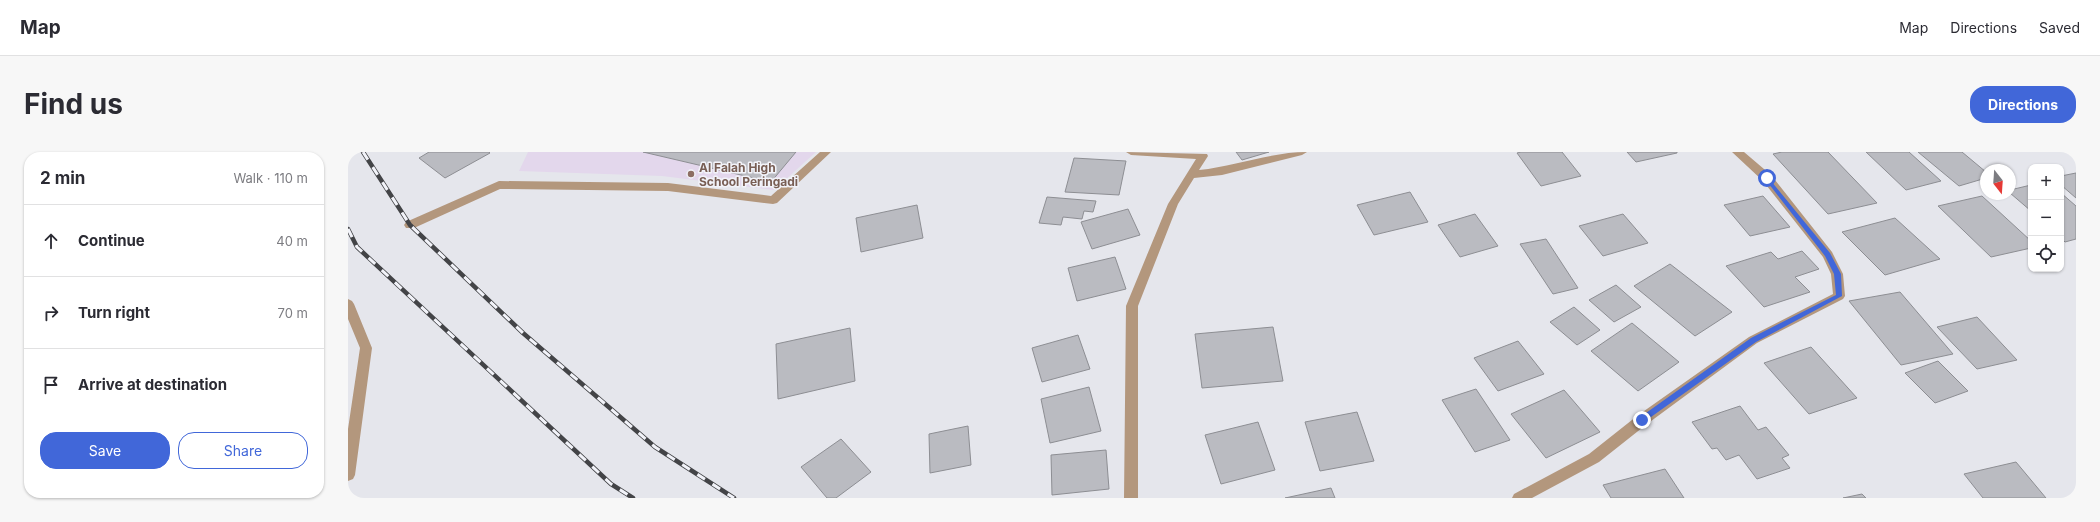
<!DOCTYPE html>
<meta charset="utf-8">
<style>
body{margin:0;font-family:Inter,sans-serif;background:#f7f7f7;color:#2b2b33}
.controls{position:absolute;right:12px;top:12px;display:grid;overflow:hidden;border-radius:8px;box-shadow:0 1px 3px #0004}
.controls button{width:36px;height:36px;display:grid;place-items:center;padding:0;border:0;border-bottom:1px solid #e1e1e2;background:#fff;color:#2b2b33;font:20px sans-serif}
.compass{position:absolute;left:1632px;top:12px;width:36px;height:36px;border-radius:50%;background:#fff;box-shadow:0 1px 3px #0004;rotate:163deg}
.stop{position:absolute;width:12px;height:12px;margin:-9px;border:3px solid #4167d9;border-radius:50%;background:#fff}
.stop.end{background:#4167d9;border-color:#fff;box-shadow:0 1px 4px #0008}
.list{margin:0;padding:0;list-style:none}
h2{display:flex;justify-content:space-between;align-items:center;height:52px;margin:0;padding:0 16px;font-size:17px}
h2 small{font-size:13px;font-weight:400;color:#7c7c81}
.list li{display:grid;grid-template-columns:26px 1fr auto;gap:12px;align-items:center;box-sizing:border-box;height:72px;padding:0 16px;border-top:1px solid #e1e1e2}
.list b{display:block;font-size:15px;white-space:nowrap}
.list em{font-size:13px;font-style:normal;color:#7c7c81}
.actions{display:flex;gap:8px;padding:12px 16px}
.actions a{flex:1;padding:9px 0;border:1px solid #4167d9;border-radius:16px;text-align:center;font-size:14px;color:#4167d9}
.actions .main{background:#4167d9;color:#fff}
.icon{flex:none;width:22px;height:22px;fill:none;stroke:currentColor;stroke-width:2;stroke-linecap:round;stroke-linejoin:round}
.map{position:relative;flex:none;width:1728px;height:346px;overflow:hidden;border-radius:16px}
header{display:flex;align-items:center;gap:24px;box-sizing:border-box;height:56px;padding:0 20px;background:#fff;border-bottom:1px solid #e1e1e2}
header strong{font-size:19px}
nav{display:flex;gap:22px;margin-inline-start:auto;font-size:14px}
.intro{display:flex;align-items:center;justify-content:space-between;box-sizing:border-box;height:96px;padding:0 24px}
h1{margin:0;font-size:28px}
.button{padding:10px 18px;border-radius:16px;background:#4167d9;color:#fff;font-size:14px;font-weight:700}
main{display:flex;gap:24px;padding:0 24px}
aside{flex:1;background:#fff;border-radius:16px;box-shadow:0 1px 3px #0004}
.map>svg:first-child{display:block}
</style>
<header>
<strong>Map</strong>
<nav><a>Map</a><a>Directions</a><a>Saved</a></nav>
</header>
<div class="intro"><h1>Find us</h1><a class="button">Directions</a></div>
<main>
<aside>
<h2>2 min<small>Walk · 110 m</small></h2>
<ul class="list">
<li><svg class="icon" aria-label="ahead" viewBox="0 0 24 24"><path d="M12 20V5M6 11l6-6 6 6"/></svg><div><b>Continue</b></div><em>40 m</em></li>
<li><svg class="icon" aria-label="right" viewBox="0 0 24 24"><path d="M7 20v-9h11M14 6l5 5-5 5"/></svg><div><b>Turn right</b></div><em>70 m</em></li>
<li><svg class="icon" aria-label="arrive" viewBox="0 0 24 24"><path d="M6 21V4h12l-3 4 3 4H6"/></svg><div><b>Arrive at destination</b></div></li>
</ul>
<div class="actions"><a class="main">Save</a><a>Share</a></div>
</aside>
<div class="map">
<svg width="1728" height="346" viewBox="0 0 1728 346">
<rect width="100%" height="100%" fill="#e5e6ec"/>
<path fill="#e3d7ec" d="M180 0H468L426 38 314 24 171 19Z"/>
<path fill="#babbc1" stroke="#8d8e93" d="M81 0H141L142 1 97 26 71 6Z
M295 0H448L423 30Z
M888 0H921L894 8Z
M1173 0H1214L1233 24 1193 34 1169 1Z
M1279 0H1329V1L1288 10Z
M1434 0H1480L1529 51 1480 62 1425 2Z
M1518 0H1561L1593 29 1558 38Z
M1570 0H1614L1638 20V26L1611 34Z
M726 6 778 9 771 43 717 40Z
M1728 21V46L1713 33V24Z
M1683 33V59L1662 41V38Z
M1062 40 1080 70 1026 83 1009 53Z
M1713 41 1728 54V87L1717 90 1713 86Z
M1415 44 1442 75 1402 84 1376 53Z
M1634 44 1683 89V96L1643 105 1590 54Z
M699 45 748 49 745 60 736 59 734 67 715 65 713 73 691 71Z
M569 53 575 86 513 100 508 66Z
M780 57 792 83 744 97 733 70Z
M1127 62 1150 94 1112 105 1090 73Z
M1275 62 1300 91 1255 104 1231 74Z
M1547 66 1592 107 1537 123 1494 80Z
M1198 87 1230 136 1205 142 1172 92Z
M1454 99 1471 117 1447 125 1462 140 1416 155 1378 114 1423 100 1430 107Z
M767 105 778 137 729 149 720 116Z
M1322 112 1384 160 1347 184 1286 134Z
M1268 133 1293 155 1266 170 1241 148Z
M1552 140 1605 202 1553 213 1501 149Z
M1226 155 1252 178 1229 193 1202 170Z
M1629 165 1669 208 1629 217 1589 175Z
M1284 171 1331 210 1290 239 1243 199Z
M925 175 935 229 854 236 847 182Z
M502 176 507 229 430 247 428 192Z
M730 183 742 217 694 230 684 196Z
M1170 189 1196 222 1150 239 1126 206Z
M1463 195 1509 246 1461 262 1416 211Z
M1590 209 1620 239 1587 251 1557 221Z
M741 235 753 279 702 291 693 247Z
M1128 237 1162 288 1127 300 1094 248Z
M1216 238 1252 280 1198 306 1163 262Z
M1392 254 1410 278 1418 275 1441 303 1434 306 1442 316 1409 327 1391 303 1378 308 1369 296 1364 297 1344 270Z
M1009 260 1026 309 972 319 957 270Z
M910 270 927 318 873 332 857 283Z
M620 274 623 313 582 321 581 282Z
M493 287 523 320 488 346H479L453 315Z
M758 298 761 337 704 343 703 303Z
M1668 310 1698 346H1635L1616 322Z
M1317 317 1336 346H1263L1255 333Z
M983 336 987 346H937Z
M1514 342 1518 346H1495Z"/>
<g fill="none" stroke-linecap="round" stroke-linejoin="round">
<path fill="#b3977d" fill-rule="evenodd" d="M472 0H483L429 51 425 52 320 39 152 37 66 76H58L56 73 58 70 151 29 320 31 423 44Z
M778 0 859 2 860 4 851 18C888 14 923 0 959 0L954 3 874 23 846 26 830 52 790 154V346H776L778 154 820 52 848 7 783 3Z
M1384 0H1396L1423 23 1484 100 1495 122 1497 144 1495 147 1409 191 1299 272 1251 310 1184 346H1164L1166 342 1241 302 1289 264 1401 185 1485 142 1483 122 1475 105 1415 29Z
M0 147 4 149 6 152 24 196 7 323 5 327 0 329V277L12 196 0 167Z"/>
<g stroke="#434447" stroke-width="4.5">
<path id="rail" d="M15 0 62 73 175 181 307 295 386 346
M0 77 9 95 263 332 285 346"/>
</g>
<use href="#rail" stroke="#f2f3f9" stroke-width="3" stroke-dasharray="9" stroke-linecap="butt"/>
</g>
<path fill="#4167d9" d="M1419 24 1482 101 1493 122 1494 144 1408 190 1296 270H1291V266L1403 186 1488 143 1486 122 1477 104 1417 27Z"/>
<circle fill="#8d6e63" stroke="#f2f3f9" stroke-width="1.5" cx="343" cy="22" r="4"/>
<g text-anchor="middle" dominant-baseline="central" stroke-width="3" stroke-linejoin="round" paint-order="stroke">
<g font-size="12" font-weight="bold" fill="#785e54" stroke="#f2f3f9" text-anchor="start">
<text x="351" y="15">Al Falah High<tspan x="351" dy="14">School Peringadi</tspan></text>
</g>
</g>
</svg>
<div class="controls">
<button>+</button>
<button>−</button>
<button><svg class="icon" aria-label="locate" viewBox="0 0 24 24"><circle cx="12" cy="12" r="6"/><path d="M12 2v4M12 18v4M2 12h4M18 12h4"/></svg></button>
</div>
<svg class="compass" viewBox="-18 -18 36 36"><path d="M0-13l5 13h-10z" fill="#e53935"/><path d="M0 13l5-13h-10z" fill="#7c7c81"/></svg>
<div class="stop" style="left:1419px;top:26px"></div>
<div class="stop end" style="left:1294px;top:268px"></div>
</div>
</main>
